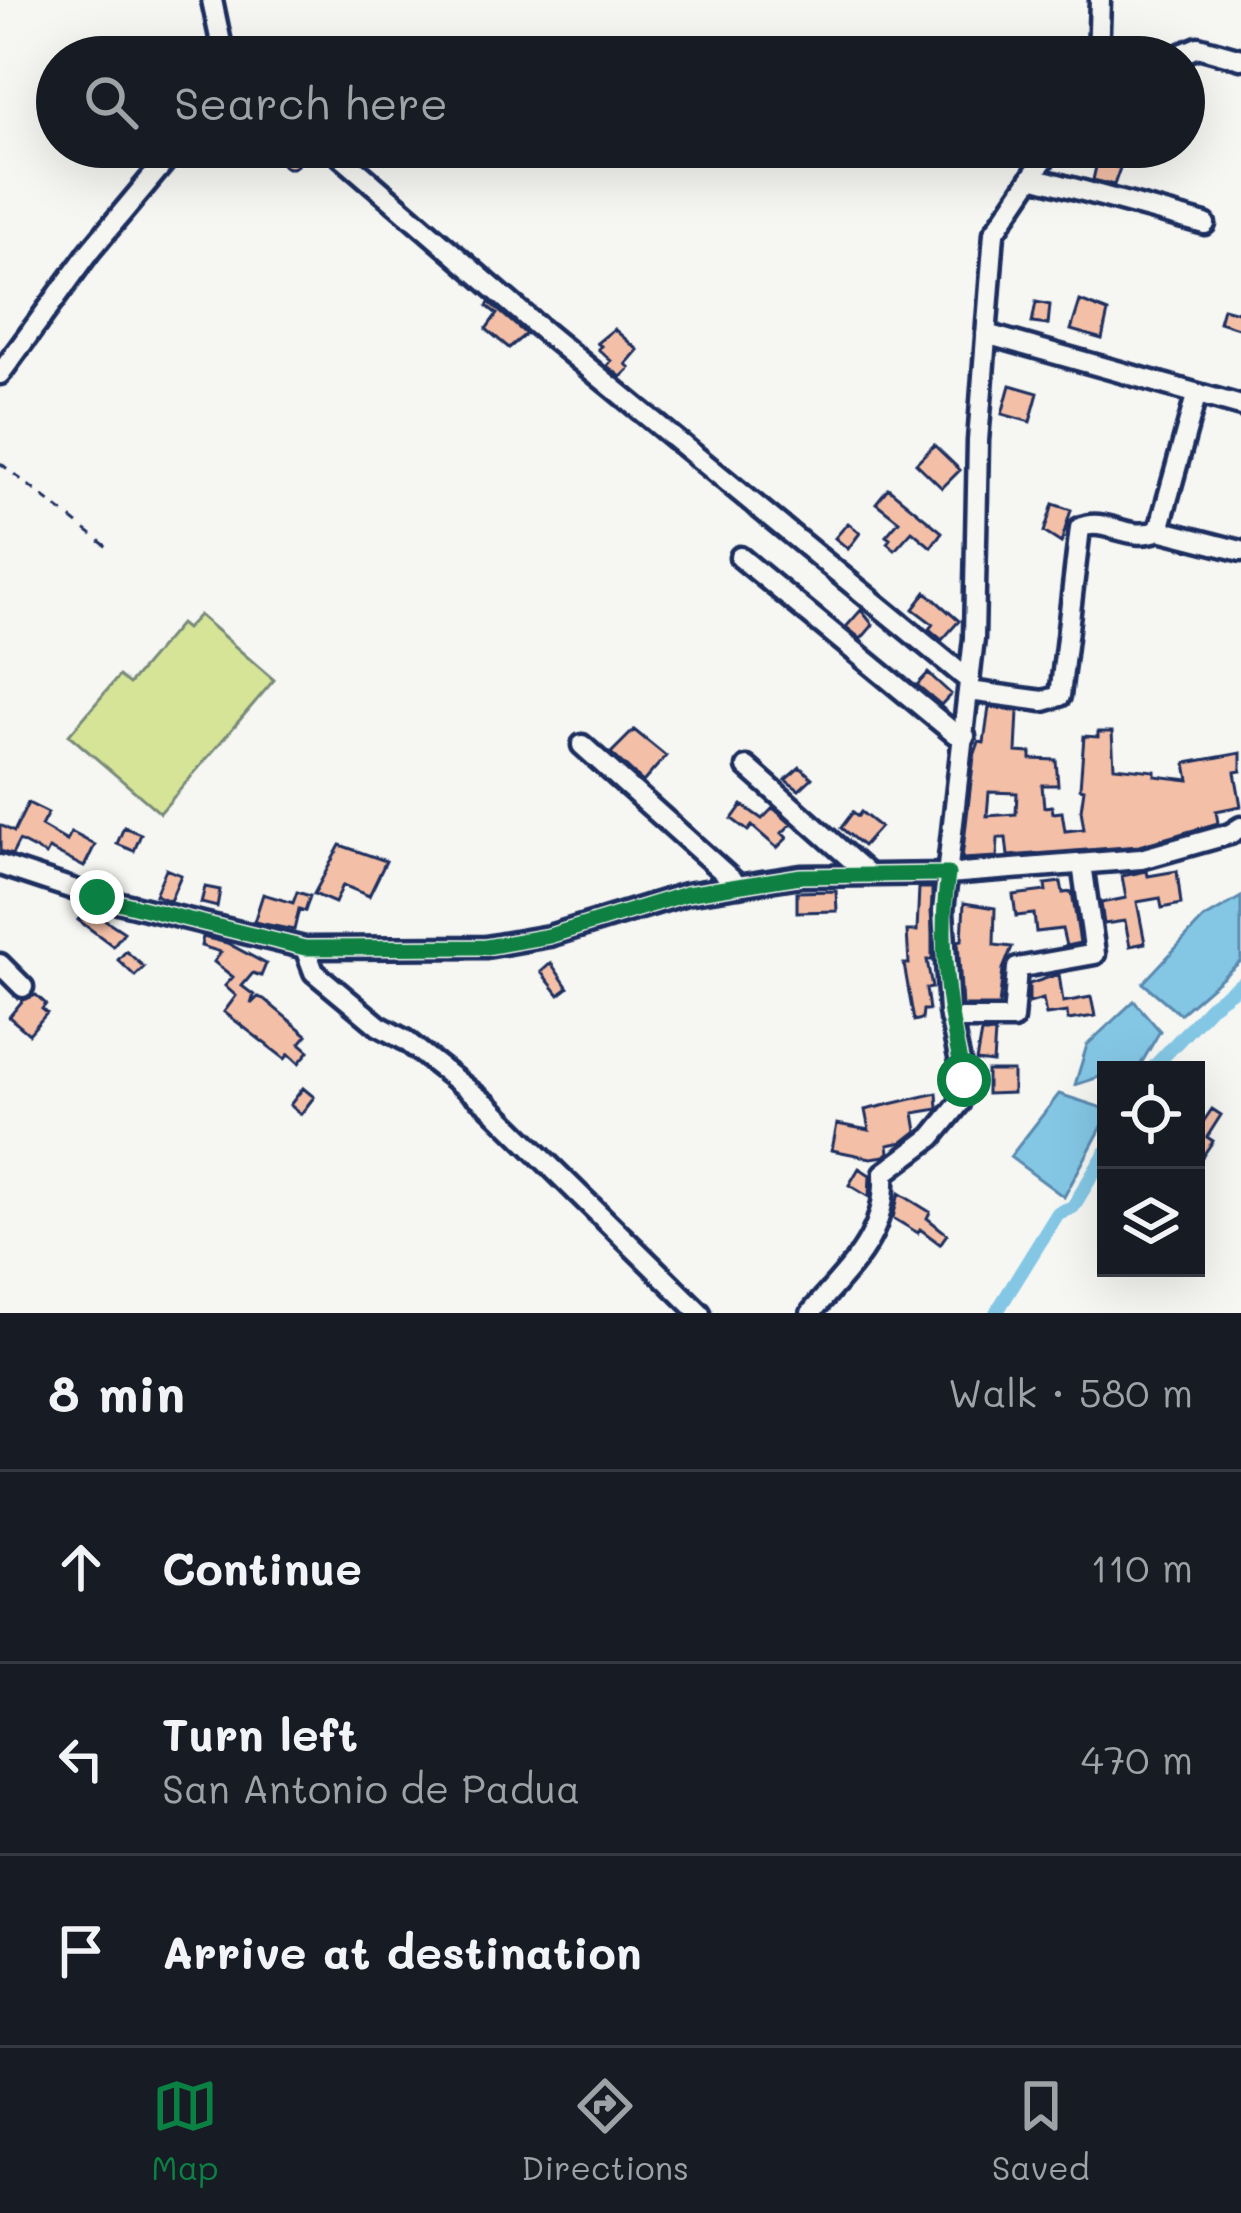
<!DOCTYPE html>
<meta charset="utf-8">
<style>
body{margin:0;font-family:Mali,sans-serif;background:#242831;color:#f1f3f6}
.controls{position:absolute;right:36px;bottom:36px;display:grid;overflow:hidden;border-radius:0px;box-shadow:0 12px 48px #0002}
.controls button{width:108px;height:108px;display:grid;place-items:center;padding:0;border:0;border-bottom:3px solid #363941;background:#171b24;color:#f1f3f6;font:60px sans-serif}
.stop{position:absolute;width:36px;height:36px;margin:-27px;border:9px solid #0b8043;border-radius:50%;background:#fff}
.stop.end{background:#0b8043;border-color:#fff;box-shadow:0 3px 12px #0008}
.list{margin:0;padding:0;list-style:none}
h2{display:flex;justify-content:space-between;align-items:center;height:156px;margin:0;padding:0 48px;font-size:51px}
h2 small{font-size:39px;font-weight:400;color:#9ea1a6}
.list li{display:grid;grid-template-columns:78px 1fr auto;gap:36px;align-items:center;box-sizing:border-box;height:192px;padding:0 48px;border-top:3px solid #363941}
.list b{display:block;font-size:45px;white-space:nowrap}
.list p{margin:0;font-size:39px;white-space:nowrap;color:#9ea1a6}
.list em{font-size:39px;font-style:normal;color:#9ea1a6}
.icon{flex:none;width:66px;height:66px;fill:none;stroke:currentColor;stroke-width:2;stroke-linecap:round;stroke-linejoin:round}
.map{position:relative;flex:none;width:1241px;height:1313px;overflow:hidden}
.search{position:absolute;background:#171b24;box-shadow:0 12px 48px #0002;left:36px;right:36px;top:36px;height:132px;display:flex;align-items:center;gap:30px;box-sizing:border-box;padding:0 42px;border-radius:66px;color:#9ea1a6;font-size:45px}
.sheet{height:732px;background:#171b24}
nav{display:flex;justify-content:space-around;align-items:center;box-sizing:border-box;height:168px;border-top:3px solid #363941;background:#171b24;font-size:33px;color:#9ea1a6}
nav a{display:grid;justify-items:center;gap:6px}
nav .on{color:#0b8043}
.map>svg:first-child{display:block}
</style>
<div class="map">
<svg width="1241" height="1313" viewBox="0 0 1241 1313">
<rect width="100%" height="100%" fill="#f6f6f2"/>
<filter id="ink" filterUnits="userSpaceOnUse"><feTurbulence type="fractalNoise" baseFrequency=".00833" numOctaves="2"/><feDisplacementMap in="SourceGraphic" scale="24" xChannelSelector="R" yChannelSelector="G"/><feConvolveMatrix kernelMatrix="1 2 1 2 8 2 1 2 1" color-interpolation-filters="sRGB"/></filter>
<g filter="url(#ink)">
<path fill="#d6e497" stroke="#788a7a" stroke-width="3" d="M199 615 274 680 160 813 69 735 119 676 129 684 180 624 186 629Z"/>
<path fill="#84c7e5" stroke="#5a8aaf" stroke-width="3" d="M1241 897V961L1180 1014 1143 983 1203 919Z
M1134 1001 1160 1031 1138 1069 1106 1070V1075L1075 1085 1087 1045Z
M1059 1094 1106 1109V1119L1064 1197 1010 1157Z"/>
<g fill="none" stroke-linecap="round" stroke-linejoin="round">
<path stroke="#84c7e5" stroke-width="14" d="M1151 1070 1213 1004 1241 984
M996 1313 1058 1213 1073 1207 1106 1152"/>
</g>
<path fill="#f4bfa7" stroke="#1b2f5e" stroke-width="3" fill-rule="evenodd" d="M280 158a10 10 0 1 1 20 0a10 10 0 1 1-20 0Z
M1097 162 1120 168 1114 185 1093 180Z
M1080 301 1108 312 1102 339 1071 330Z
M489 302 526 334 509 348 486 329 497 314 487 306Z
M1036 302 1050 305 1048 325 1032 323Z
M1223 308 1241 313V329L1219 322Z
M614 329 638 350 626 364 630 368 621 377 607 366 611 361 598 349 601 346 597 343Z
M1010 385 1038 393 1030 422 1002 414Z
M934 445 960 470 942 488 916 463Z
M888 488 942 532 931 547 912 531 895 550 887 543 890 539 886 536 899 521 876 503Z
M1053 504 1071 510 1061 543 1044 532Z
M848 523 860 533 848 549 835 538Z
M926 592 959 621 942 640 929 629 933 624 913 609Z
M861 610 873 625 861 639 846 627Z
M928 673 951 694 941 705 917 685Z
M989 707 1018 711 1016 752 1031 753V759L1056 760 1058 785H1042L1044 807 1052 806 1053 813 1062 812 1065 831 1084 829 1081 810 1084 789 1080 788 1084 736 1098 737V732H1112L1114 767 1155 771V776L1189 780 1186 763 1241 753V771L1235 772 1241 806 1216 811 1218 823 1139 846 1008 856 1006 838H998L997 857 962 859 974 756 979 742 984 743ZM989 792 1017 793 1016 814 987 816Z
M634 730 666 756 643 782 611 753Z
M800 767 812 778 799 790 785 780Z
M28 803 48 813 41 826 67 841 71 832 95 845 84 867 49 849 46 855 19 841 12 855 0 851V825L14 832Z
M742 805 762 819 773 808 791 824 782 833 787 838 777 848 752 826 748 831 732 819Z
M853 812 858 816 861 812 880 827 863 846 841 828Z
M124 827 141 834 134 851 117 844Z
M340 845 386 861 369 896 343 885 335 903 314 894Z
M166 869 181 875 170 901 155 895Z
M1147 871 1148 876 1177 871 1181 904 1162 908 1160 898 1137 902 1145 943 1130 946 1125 921 1104 924 1101 903 1126 898 1122 876Z
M1061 882 1063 893 1072 892 1080 943 1066 946 1062 929 1036 932 1034 914 1016 916 1013 895 1046 891 1045 884Z
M205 887 220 890 217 907 201 903Z
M919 888H932V960H927L932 988 926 989 929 1010H923L922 1019 914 1021 904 964H909L907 931H917Z
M836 891 837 911 797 912V892Z
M297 892 310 896 305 911 299 909 294 930 254 922 263 894 293 903Z
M964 903 995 908 994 945 1012 947 1003 969 999 1006H962L958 941 962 940Z
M87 908 124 932 113 946 78 920Z
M203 937 227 943 266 964 261 976 253 973 242 986 254 995 251 1004 258 997 264 999 307 1035 300 1043 309 1051 299 1063 289 1054 285 1059 224 1012 236 996 225 986 233 977 214 962 221 952 201 946Z
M126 951 144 967 135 976 118 960Z
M551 963 568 988 559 995 541 972Z
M1059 974 1063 1002 1091 997 1095 1016 1068 1020 1067 1012 1046 1015 1043 999 1029 1003V984Z
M36 995 46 1004 42 1009 47 1013 29 1034 9 1017 23 1000Z
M981 1033H995L993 1063 976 1061Z
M987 1071H1013V1093L987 1094Z
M303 1088 314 1097 301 1114 290 1105Z
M937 1093 938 1109 914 1113 917 1131 903 1142 888 1145 889 1152 885 1156 871 1158 832 1150 837 1124 869 1130 865 1110Z
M1212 1109 1221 1115 1207 1137 1213 1141 1196 1166V1117L1203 1122Z
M859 1168 870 1175 869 1197 849 1185Z
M899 1193 930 1212 927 1218 947 1234 940 1244 920 1229 918 1233 893 1218Z"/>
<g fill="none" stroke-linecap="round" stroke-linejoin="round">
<g stroke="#1b2f5e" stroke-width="27">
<path id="minor" d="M212 0 224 57
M1099 45 1149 57
M1098 57 1100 0
M1174 57 1198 47 1241 59
M330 147 535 324 970 681
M1032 177 1205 224
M986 334 1241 406
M0 374 90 251 177 147
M1196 396 1159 530 1241 551
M740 557 954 733 965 736
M969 691 1043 701 1060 696 1080 528C1106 516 1128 543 1159 530
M582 745 739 886
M747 767 869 875
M0 865 97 897 305 948 486 947 549 936 686 894 801 876 948 874 1141 859 1230 834 1241 827
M305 948 314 972 379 1026 405 1040 488 1105 700 1313
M0 964 23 987
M950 1019H1013L1017 968 1095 954 1082 864
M811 1313C849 1267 887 1238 884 1173L932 1137 959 1104 964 1080 949 1012 943 911 974 638 978 441 994 233 1052 147"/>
</g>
<path stroke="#1b2f5e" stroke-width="3" stroke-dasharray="9 9" stroke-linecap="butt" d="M0 463 111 550"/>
<use href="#minor" stroke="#f6f6f2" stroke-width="18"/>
</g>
</g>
<g fill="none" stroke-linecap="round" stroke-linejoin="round" filter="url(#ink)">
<path stroke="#0b8043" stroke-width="15" d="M97 897 305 948 486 947 549 936 686 894 801 876 948 874C938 945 948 1010 964 1080"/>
</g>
</svg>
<div class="controls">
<button><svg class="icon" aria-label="locate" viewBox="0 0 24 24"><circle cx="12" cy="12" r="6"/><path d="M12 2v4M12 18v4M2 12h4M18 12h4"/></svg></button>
<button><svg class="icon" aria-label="layers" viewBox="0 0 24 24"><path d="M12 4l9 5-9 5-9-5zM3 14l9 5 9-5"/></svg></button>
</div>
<div class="stop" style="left:964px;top:1080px"></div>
<div class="stop end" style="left:97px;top:897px"></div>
<div class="search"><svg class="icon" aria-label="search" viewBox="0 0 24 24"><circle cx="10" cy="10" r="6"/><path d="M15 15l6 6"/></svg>Search here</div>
</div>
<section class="sheet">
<h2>8 min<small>Walk · 580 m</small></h2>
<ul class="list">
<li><svg class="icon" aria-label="ahead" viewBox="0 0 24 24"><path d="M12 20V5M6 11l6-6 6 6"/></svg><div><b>Continue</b></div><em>110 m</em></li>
<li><svg class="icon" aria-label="left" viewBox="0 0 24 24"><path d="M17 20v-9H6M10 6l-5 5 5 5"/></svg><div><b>Turn left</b><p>San Antonio de Padua</p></div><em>470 m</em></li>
<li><svg class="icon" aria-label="arrive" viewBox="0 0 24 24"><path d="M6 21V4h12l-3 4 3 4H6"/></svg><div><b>Arrive at destination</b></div></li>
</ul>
</section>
<nav>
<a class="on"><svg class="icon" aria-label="map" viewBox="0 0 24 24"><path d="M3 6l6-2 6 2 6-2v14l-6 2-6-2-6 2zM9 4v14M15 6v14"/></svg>Map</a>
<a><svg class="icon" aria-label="directions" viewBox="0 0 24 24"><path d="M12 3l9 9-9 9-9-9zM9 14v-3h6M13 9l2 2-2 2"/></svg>Directions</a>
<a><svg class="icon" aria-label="saved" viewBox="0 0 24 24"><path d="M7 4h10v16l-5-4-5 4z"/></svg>Saved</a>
</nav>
